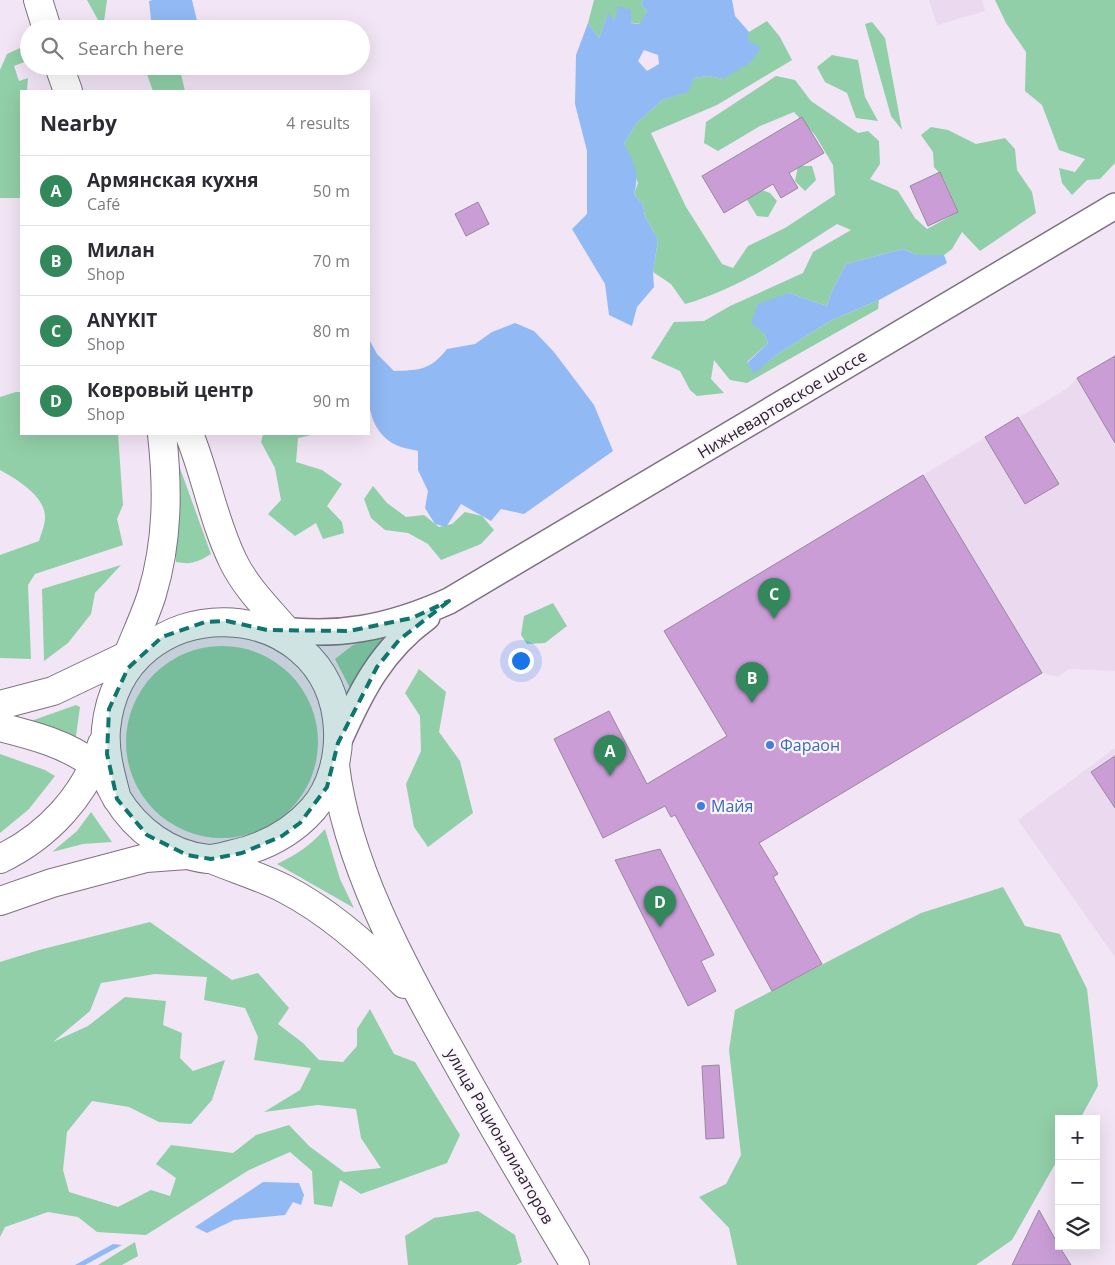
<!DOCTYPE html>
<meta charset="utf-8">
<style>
body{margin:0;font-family:"Open Sans",sans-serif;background:#f2f2f3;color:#2b2b33}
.controls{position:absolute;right:15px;bottom:15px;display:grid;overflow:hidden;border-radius:0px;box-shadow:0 5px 20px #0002}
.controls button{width:45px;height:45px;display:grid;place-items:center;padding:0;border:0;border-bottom:1px solid #e1e1e2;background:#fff;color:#2b2b33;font:25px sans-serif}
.you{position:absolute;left:520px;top:660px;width:18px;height:18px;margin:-12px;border:4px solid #fff;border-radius:50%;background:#1a73e8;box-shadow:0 0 0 8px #1a73e833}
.badge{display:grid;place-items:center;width:32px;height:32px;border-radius:50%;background:#33885b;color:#fff;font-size:16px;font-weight:700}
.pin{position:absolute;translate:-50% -41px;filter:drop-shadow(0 1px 2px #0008)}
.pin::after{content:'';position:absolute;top:26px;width:18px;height:15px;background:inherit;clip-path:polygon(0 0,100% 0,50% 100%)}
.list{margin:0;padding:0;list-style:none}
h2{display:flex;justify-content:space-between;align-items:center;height:65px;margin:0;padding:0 20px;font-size:21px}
h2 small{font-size:16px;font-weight:400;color:#7c7c81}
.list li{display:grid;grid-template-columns:32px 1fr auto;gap:15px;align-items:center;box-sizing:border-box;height:70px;padding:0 20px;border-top:1px solid #e1e1e2}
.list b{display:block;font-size:19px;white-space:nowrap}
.list p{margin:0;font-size:16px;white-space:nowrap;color:#7c7c81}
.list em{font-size:16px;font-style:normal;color:#7c7c81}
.icon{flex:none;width:28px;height:28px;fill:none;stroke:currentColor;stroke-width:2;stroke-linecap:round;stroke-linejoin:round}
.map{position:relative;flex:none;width:1115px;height:1265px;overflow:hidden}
.search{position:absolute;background:#fff;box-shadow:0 5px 20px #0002;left:20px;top:20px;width:350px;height:55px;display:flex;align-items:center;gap:12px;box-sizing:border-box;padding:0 18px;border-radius:28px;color:#7c7c81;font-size:19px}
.panel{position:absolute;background:#fff;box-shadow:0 5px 20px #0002;left:20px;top:90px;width:350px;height:345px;border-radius:0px}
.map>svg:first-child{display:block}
</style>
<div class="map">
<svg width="1115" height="1265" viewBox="0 0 1115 1265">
<rect width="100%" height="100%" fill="#f2e5f6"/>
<path fill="#ebd9f0" d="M929 0H982L985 11 937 25Z
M1115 356V671L1069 669 1058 677 1042 673 923 475 1068 388 1077 378Z
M1115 748V957L1018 820Z"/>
<path fill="#91cfa8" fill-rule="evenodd" d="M87 0H107L103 29Z
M594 0H643L641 4 647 11 641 24 615 20 608 14 599 38 588 23Z
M995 0H1115V163L1100 179 1087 180 1072 195 1062 183 1059 168 1075 172 1085 159 1059 150 1042 105 1025 91 1026 52 1006 23Z
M767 21 780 37 792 60 717 105 651 133 686 207 722 264 733 268 748 246 785 228 835 195 833 165 815 135 794 112 760 126 718 151 704 143 706 122 776 76 795 80 811 101 858 133 868 131 879 141 880 164 870 179 898 191 915 218 927 229 958 212 943 177 934 167 933 152 921 135 931 127 948 130 976 144 1005 138 1015 149 1017 170 1032 192 1036 213 980 251 962 232 952 249 944 255H917L903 249 846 264 831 293 827 306 789 293 764 333 768 343 747 362 754 373 776 355 830 321 879 300 878 309 747 383 730 380 714 360 711 379 724 393 697 396 690 390 680 371 651 358 674 322 704 321 730 306 803 273 813 252 851 230 837 224C789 255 740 288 685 304L671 284 653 272 658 240 645 216 643 205 634 194 638 183 624 144 636 124 662 100 687 92 694 78 708 76 723 79 747 40 749 32Z
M872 22 885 38 902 130 891 116 865 24Z
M22 47 27 61 14 66 19 81 28 78 27 91H21V198H0V70L7 54Z
M832 55 858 60 865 97 878 121 856 118 847 93 825 82 817 67Z
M144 66H179L185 91H153Z
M798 166H812L816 180 805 191 795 181Z
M757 188 770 193 777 201 768 217 757 216 747 200Z
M16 392H21V434H118L123 505 117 519 123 545 35 574 28 585 31 659 0 658V555L39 541C41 534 45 525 45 518 46 496 16 479 0 470V397Z
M263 434H316L298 438 296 462 322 470 342 484 327 506 342 522 344 533 323 539 316 523 295 536 268 514 281 500 275 468 261 442Z
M176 457 211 554C198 562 191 565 176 562Z
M373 486 387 503 406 517 424 515 439 527 452 524 465 512 482 516 494 530 481 544 441 560 428 544 408 533 385 530 371 518 364 499Z
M121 565 95 593 91 614 68 643 44 661 42 589Z
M553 603 567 626 545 643 527 644 521 635 524 616Z
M395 631 366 662 350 688 335 659 353 645Z
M126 742a96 96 0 1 1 192 0a96 96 0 1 1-192 0Z
M419 669 446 692 439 732 460 761 473 813 428 847 414 827 406 784 421 751 420 716 405 693Z
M76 705 80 707 76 736 71 738 56 729 31 721Z
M0 754 45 770 55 776 29 809 0 833Z
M91 812 112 842 83 844 52 852 77 831Z
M325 829 340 879 354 908 277 864C296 855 311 845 325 829Z
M1003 887 1025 926 1060 934 1087 989 1098 1086 1080 1119H1059V1157L1012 1240 976 1265H737L729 1228 699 1197 726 1184 741 1155 729 1050 735 1010 921 913Z
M150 922 232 980 258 973 289 1008 278 1024 303 1043 319 1060 343 1062 357 1046V1029L370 1009 394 1054 415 1062 460 1135 447 1163 361 1194 340 1180 332 1207 314 1204 312 1171 290 1152 249 1170 146 1235 97 1232 78 1217 48 1212 5 1227 0 1237V962L39 950ZM155 974 207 977 204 1000 245 1008 258 1037 254 1060 311 1068 300 1090 264 1112 318 1105 356 1109 361 1138 381 1168 344 1172 309 1146 289 1125 256 1135 233 1153 171 1145 156 1164 176 1178 170 1196 151 1190 118 1207 69 1192 63 1170 67 1132 92 1101 129 1107 159 1122 191 1124 212 1100 225 1060 193 1071 180 1058 182 1033 163 1025 166 1001 125 997 88 1026 53 1042 90 1011 101 983Z
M478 1211 515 1235 522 1262 516 1265H408L405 1236 434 1218Z
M135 1242 138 1256 122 1265H98Z"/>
<path fill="#91b9f3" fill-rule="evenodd" d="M153 0H192L199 29H152L149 1Z
M643 0H732L735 16 749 32 748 40 761 48 751 62 723 79 708 76 694 78 688 92 662 100 636 124 624 144C634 161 640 174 634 194L643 205 645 216 658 240 653 272 654 287 637 307 632 326 609 315 605 284 572 229 587 214V151L575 104 576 55 588 23 599 38 608 13 615 20 618 6 631 10V23L640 24 647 11 641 4ZM644 50 658 55 659 64 647 71 638 61Z
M903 249 917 255H944L947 263 879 300 830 321 776 355 754 374 747 363 768 343 764 333 751 323 758 304 789 293 827 306 831 293 846 264Z
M515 323 534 331 554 352 594 405 613 451 524 514 501 509 491 521 461 504 446 527 435 524 425 508 428 491 418 470V451C411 449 402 448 396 445 358 426 369 374 369 339L377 354 394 371C421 370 430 370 447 349L475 344 492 332Z
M263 1182 299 1183 304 1195 301 1205 293 1202 285 1215 234 1220 207 1233 195 1227Z
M113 1244 122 1245 85 1265H75Z"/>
<path fill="#ca9dd7" stroke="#958999" d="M802 117 824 153 789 173 798 188 781 198 773 184 724 213 702 176Z
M940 172 958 212 928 226 910 186Z
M478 202 489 224 466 236 455 214Z
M1115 356V443L1077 378Z
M1018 417 1059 484 1025 504 985 437Z
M923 475 1042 673 759 843 778 874 773 877 822 964 772 991 675 815 671 817 665 806 603 838 554 739 609 711 647 784 727 736 664 631Z
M1115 756V808L1091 772Z
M660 849 714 955 701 961 716 991 688 1006 615 860Z
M719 1065 724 1138 706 1139 702 1066Z
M1039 1210 1059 1246 1071 1265H1012Z"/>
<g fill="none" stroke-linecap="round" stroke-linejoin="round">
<g stroke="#7e7281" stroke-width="28">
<path id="tertiary" d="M272 628C336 639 391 627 449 601L1115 206
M338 743C360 693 381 650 427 617"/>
</g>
<g stroke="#7e7281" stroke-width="30">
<path id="secondary" d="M38 0 47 29
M59 66 68 91
M189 434C206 475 213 520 233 561 250 596 281 620 303 652
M122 672C130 646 144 620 152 594 168 541 168 488 162 434
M335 765C346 861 402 965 449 1048 490 1122 532 1193 575 1265
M0 859C48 836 86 795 102 744
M211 859C235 869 262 877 285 889 331 913 369 947 404 984
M0 901 52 883 146 858 187 855"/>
</g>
<g stroke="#7e7281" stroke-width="30">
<path id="primary" d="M0 705 53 691 141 649
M0 727C32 735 67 744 94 765 105 773 110 786 116 797 136 830 169 855 208 859 215 859 223 857 230 855 263 848 291 834 313 809 332 787 339 757 338 730 331 589 120 584 106 729 104 753 111 776 117 799"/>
</g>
<use href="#tertiary" stroke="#fff" stroke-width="25"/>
<use href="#secondary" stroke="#fff" stroke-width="28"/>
<use href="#primary" stroke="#fff" stroke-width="28"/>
</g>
<path fill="#0f766e" fill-opacity="0.2" stroke="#0f766e" stroke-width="4" stroke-dasharray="10 6" stroke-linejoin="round" d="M449 601 399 640 377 667 338 743 327 787 300 823 282 836 242 853 211 859 187 855 147 835 117 799 107 754 109 709 128 668 162 637 205 622 227 621 267 630 349 631 412 618Z"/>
<g fill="#3f7fe0" stroke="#fcf4ff" stroke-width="2">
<circle cx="770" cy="745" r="5"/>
<circle cx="701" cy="806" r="5"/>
</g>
<g text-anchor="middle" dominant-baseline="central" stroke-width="4.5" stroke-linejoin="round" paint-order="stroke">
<g font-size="16" fill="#272228" stroke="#fcf4ff">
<text transform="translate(782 404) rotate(-31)">Нижневартовское шоссе</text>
<text transform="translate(500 1136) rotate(60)">улица Рационализаторов</text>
</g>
<g font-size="16" fill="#366cbe" stroke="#fcf4ff" text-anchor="start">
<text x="780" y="745">Фараон</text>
<text x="711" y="806">Майя</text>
</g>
</g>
</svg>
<div class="controls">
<button>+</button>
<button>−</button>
<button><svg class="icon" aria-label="layers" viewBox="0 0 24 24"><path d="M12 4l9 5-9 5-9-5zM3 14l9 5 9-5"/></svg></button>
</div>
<div class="you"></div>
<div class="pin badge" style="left:610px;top:776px">A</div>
<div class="pin badge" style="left:752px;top:703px">B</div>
<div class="pin badge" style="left:774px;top:619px">C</div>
<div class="pin badge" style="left:660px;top:927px">D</div>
<div class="search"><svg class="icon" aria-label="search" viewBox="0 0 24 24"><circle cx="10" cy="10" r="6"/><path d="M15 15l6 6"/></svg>Search here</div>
<section class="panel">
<h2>Nearby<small>4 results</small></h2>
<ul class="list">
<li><span class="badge">A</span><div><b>Армянская кухня</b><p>Café</p></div><em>50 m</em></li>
<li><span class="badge">B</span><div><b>Милан</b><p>Shop</p></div><em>70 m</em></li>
<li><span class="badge">C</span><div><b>ANYKIT</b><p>Shop</p></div><em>80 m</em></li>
<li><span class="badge">D</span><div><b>Ковровый центр</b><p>Shop</p></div><em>90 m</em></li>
</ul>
</section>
</div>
